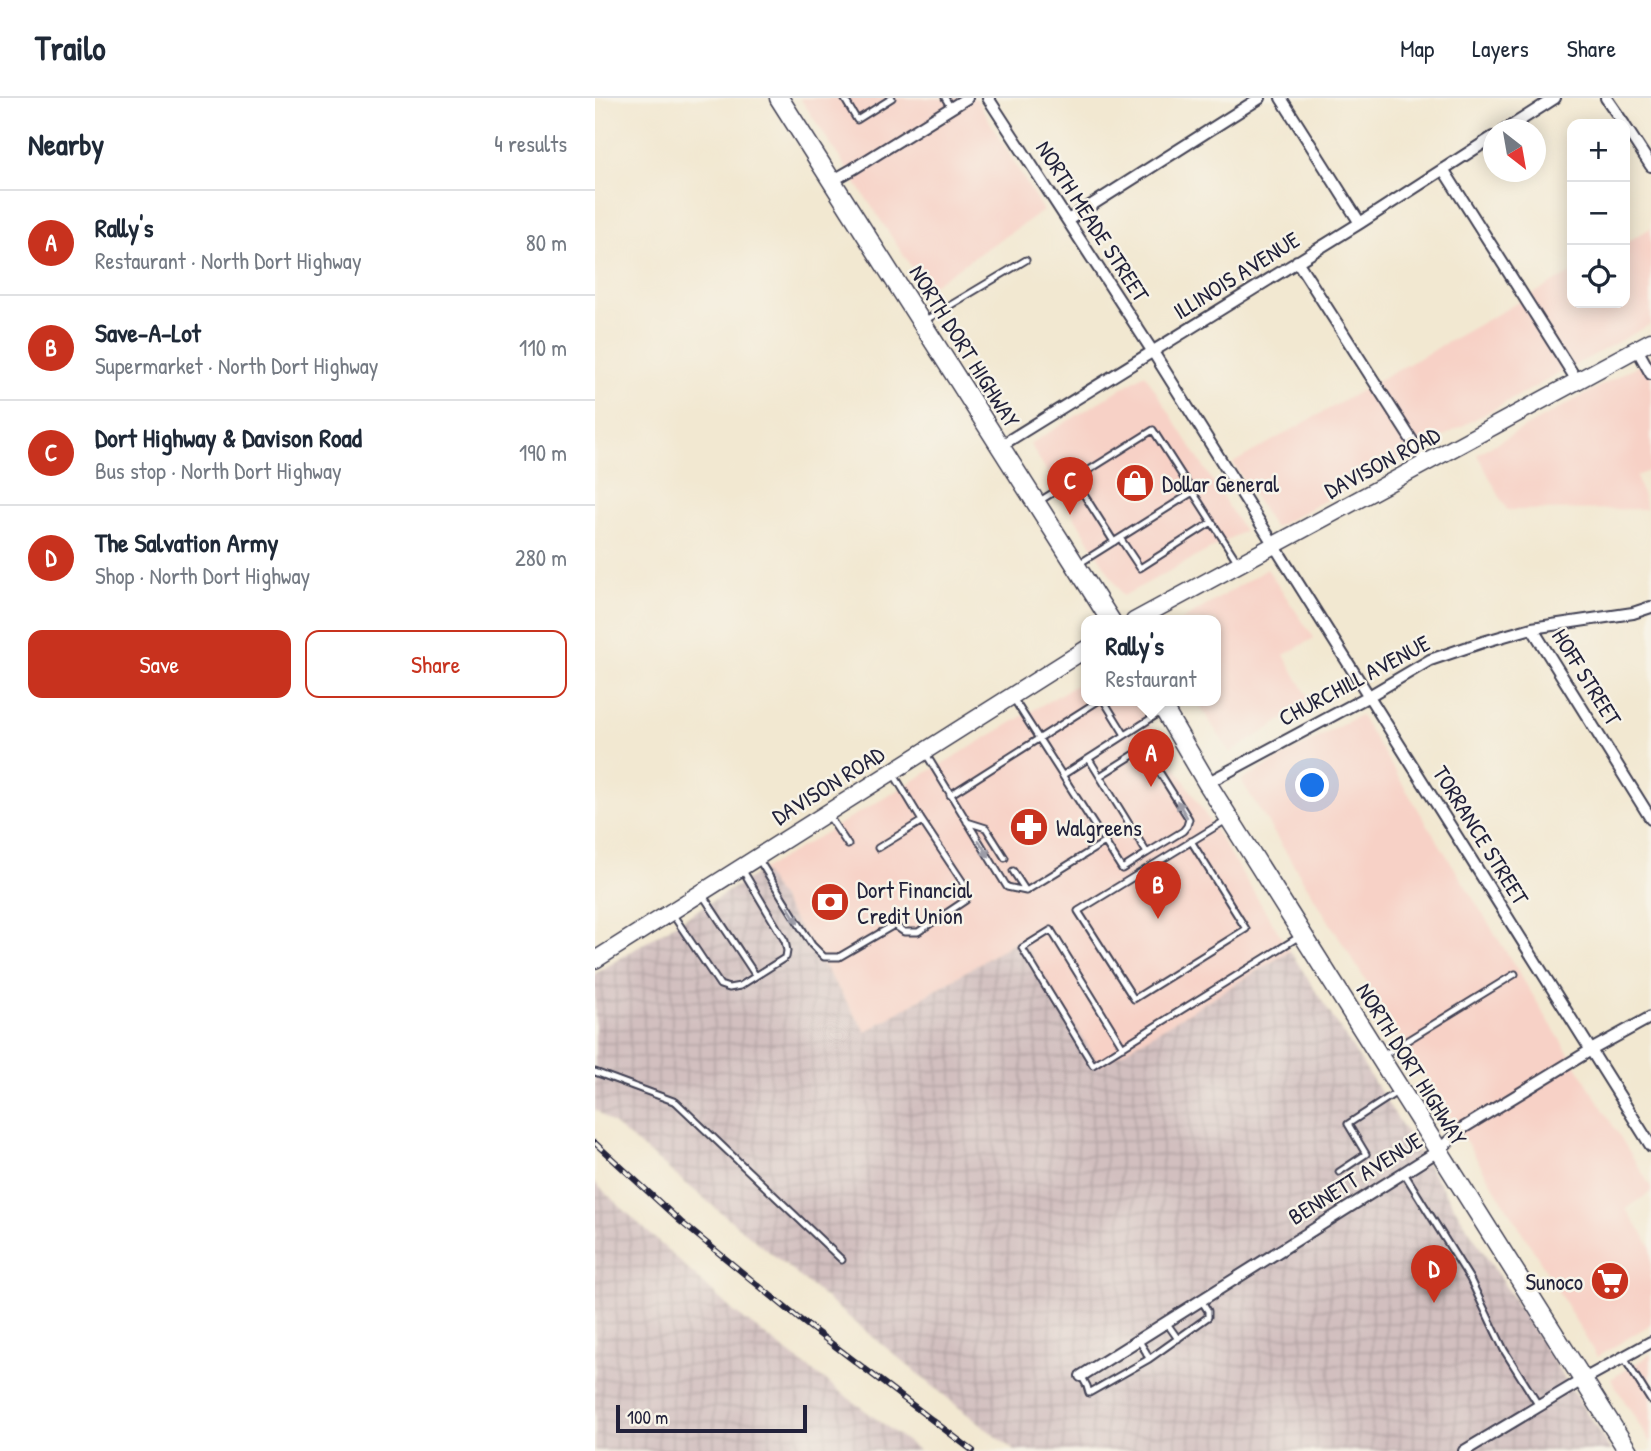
<!DOCTYPE html>
<meta charset="utf-8">
<style>
body{margin:0;font-family:"Patrick Hand",sans-serif;background:#f2f2f3;color:#1f2937}
.controls{position:absolute;right:21px;top:21px;display:grid;overflow:hidden;border-radius:14px;box-shadow:0 4px 18px #0003}
.controls button{width:63px;height:63px;display:grid;place-items:center;padding:0;border:0;border-bottom:2px solid #e0e1e3;background:#fff;color:#1f2937;font:35px sans-serif}
.compass{position:absolute;left:888px;top:21px;width:63px;height:63px;border-radius:50%;background:#fff;box-shadow:0 4px 18px #0003;rotate:149deg}
.scale{position:absolute;left:21px;bottom:18px;width:191px;box-sizing:border-box;padding-left:7px;border:4px solid #22223b;border-top:0;font-size:19px;line-height:24px;white-space:nowrap;color:#22223b;-webkit-text-stroke:5px #f7f3e8;paint-order:stroke}
.you{position:absolute;left:718px;top:688px;width:24px;height:24px;margin:-18px;border:5px solid #fff;border-radius:50%;background:#1a73e8;box-shadow:0 0 0 10px #1a73e833}
.badge{display:grid;place-items:center;width:46px;height:46px;border-radius:50%;background:#c8321e;color:#fff;font-size:23px;font-weight:700}
.pin{position:absolute;translate:-50% -58px;filter:drop-shadow(0 2px 4px #0008)}
.pin::after{content:'';position:absolute;top:37px;width:24px;height:21px;background:inherit;clip-path:polygon(0 0,100% 0,50% 100%)}
.popup{position:absolute;left:486px;top:517px;width:140px;height:91px;box-sizing:border-box;display:grid;place-content:center;border-radius:14px;background:#fff;filter:drop-shadow(0 2px 5px #0005);font-size:23px;white-space:nowrap;color:#747a83}
.popup b{font-size:26px;color:#1f2937}
.popup::after{content:'';position:absolute;left:50%;top:100%;margin-left:-14px;border:14px solid transparent;border-top-color:#fff}
.list{margin:0;padding:0;list-style:none}
h2{display:flex;justify-content:space-between;align-items:center;height:91px;margin:0;padding:0 28px;font-size:30px}
h2 small{font-size:23px;font-weight:400;color:#747a83}
.list li{display:grid;grid-template-columns:46px 1fr auto;gap:21px;align-items:center;box-sizing:border-box;height:105px;padding:0 28px;border-top:2px solid #e0e1e3}
.list b{display:block;font-size:26px;white-space:nowrap}
.list p{margin:0;font-size:23px;white-space:nowrap;color:#747a83}
.list em{font-size:23px;font-style:normal;color:#747a83}
.actions{display:flex;gap:14px;padding:21px 28px}
.actions a{flex:1;padding:16px 0;border:2px solid #c8321e;border-radius:14px;text-align:center;font-size:24px;color:#c8321e}
.actions .main{background:#c8321e;color:#fff}
.icon{flex:none;width:38px;height:38px;fill:none;stroke:currentColor;stroke-width:2;stroke-linecap:round;stroke-linejoin:round}
.map{position:relative;flex:none;width:1056px;height:1353px;overflow:hidden}
header{display:flex;align-items:center;gap:42px;box-sizing:border-box;height:98px;padding:0 35px;background:#fff;border-bottom:2px solid #e0e1e3}
header strong{font-size:33px}
nav{display:flex;gap:38px;margin-inline-start:auto;font-size:24px}
main{display:flex}
aside{flex:1;background:#fff}
.map>svg:first-child{display:block}
</style>
<header>
<strong>Trailo</strong>
<nav><a>Map</a><a>Layers</a><a>Share</a></nav>
</header>
<main>
<aside>
<h2>Nearby<small>4 results</small></h2>
<ul class="list">
<li><span class="badge">A</span><div><b>Rally's</b><p>Restaurant · North Dort Highway</p></div><em>80 m</em></li>
<li><span class="badge">B</span><div><b>Save-A-Lot</b><p>Supermarket · North Dort Highway</p></div><em>110 m</em></li>
<li><span class="badge">C</span><div><b>Dort Highway &amp; Davison Road</b><p>Bus stop · North Dort Highway</p></div><em>190 m</em></li>
<li><span class="badge">D</span><div><b>The Salvation Army</b><p>Shop · North Dort Highway</p></div><em>280 m</em></li>
</ul>
<div class="actions"><a class="main">Save</a><a>Share</a></div>
</aside>
<div class="map">
<svg width="1056" height="1353" viewBox="0 0 1056 1353">
<defs>
<pattern id="industrial-grid" width="8" height="8" patternUnits="userSpaceOnUse" patternTransform="scale(1.75)"><rect width="8" height="8" fill="#d2bfbf"/><path d="M0 4h8M4 0v8" fill="none" stroke="#b4a4a5"/></pattern>
</defs>
<rect width="100%" height="100%" fill="#f7f3e8"/>
<filter id="ink" filterUnits="userSpaceOnUse"><feTurbulence type="fractalNoise" baseFrequency=".0143" numOctaves="2"/><feDisplacementMap in="SourceGraphic" scale="14" xChannelSelector="R" yChannelSelector="G"/><feConvolveMatrix kernelMatrix="1 2 1 2 8 2 1 2 1" color-interpolation-filters="sRGB"/></filter>
<filter id="wash" filterUnits="userSpaceOnUse"><feTurbulence type="fractalNoise" baseFrequency=".00686" numOctaves="4" result="noise"/><feDisplacementMap in="SourceGraphic" scale="28" xChannelSelector="R" yChannelSelector="G"/><feGaussianBlur stdDeviation="1.57" result="paint"/><feColorMatrix in="noise" values="0 0 0 0 0 0 0 0 0 0 0 0 0 0 0 0 0 1.4 0 .05"/><feComposite in="paint" operator="in"/></filter>
<g filter="url(#wash)">
<rect width="100%" height="100%" fill="#f2e8d1"/>
<path fill="#f7d1c6" d="M205 0H381L448 113 331 191Z
M1056 130V226L679 430 638 365 977 174V205H1030V145Z
M1056 260V372L1041 378 1052 411 912 412 882 356Z
M550 276 649 433 528 498 435 346Z
M672 471 719 540 689 557 716 604 635 655 602 603H621V523H586Z
M491 581V603H540L695 853 504 969 426 840 271 934 167 772Z
M765 617 1056 1089V1094L1031 1111 1056 1148V1226L1002 1259 947 1166 646 682Z
M1056 1256V1346L1016 1281Z"/>
<path fill="url(#industrial-grid)" d="M167 772 271 934 426 840 505 968 695 853 1016 1353H420L372 1316 0 1011V876Z
M0 1085 139 1214 324 1353H0Z"/>
</g>
<g filter="url(#ink)">
<g fill="none" stroke-linecap="round" stroke-linejoin="round">
<g stroke="#414052" stroke-width="9">
<path id="lane" d="M249 0 262 22 297 0
M350 0 356 10
M329 223 431 162
M479 381 519 444
M443 404 558 332 642 463
M525 440 545 470 617 424
M482 467 598 394
M509 603 530 637
M331 656 412 789 431 793 510 744 418 600
M494 661 552 755 527 771 510 744
M468 677 566 614
M505 678 543 654 549 653 553 656 594 721 592 728 588 733 552 755
M355 697 503 603
M233 717 253 747
M372 724 391 730 410 760
M596 743 651 831 539 901 483 813 633 721
M283 750 327 723
M164 762 217 847 229 859H244L299 827 309 834H323L371 802V789L327 723 298 675
M418 773 431 793
M107 796 161 878
M78 817 125 887 134 890 145 888 191 859 192 853 190 843 147 771
M528 949 456 832 427 850 498 967 705 838
M787 958 920 876
M0 974 81 1004 247 1162
M744 1074 771 1056 753 1026 802 994
M809 1075 875 1181 909 1252 944 1308
M571 1224 583 1241
M544 1243 551 1254 554 1261
M1029 1260 1056 1303
M487 1279 492 1288 494 1295 554 1261 613 1219V1213L606 1202"/>
</g>
<g stroke="#414052" stroke-width="14">
<path id="street" d="M393 0 558 254 1056 1048
M686 0 765 125
M1011 0 1029 26
M1030 28 1056 68
M910 32 960 0
M848 71 983 284
M237 83 258 71 372 0
M473 122 665 0
M702 163 832 366
M1042 251 1056 276
M405 348 765 125 898 39
M937 530 1056 721
M612 685 774 598 835 562 888 544 937 530 1038 515 1056 509
M486 1278 843 1053 868 1030 996 952 1056 919
M869 1353 989 1281 1056 1244"/>
</g>
<g stroke="#414052" stroke-width="19">
<path id="secondary" d="M539 523 1056 243
M0 862 491 551"/>
</g>
<g stroke="#414052" stroke-width="21">
<path id="primary" d="M184 0 516 523
M564 603 612 685 1033 1353"/>
</g>
<use href="#lane" stroke="#fff" stroke-width="5"/>
<use href="#street" stroke="#fff" stroke-width="10"/>
<use href="#secondary" stroke="#fff" stroke-width="16"/>
<use href="#primary" stroke="#fff" stroke-width="18"/>
<g stroke="#22223b" stroke-width="6">
<path id="rail" d="M0 1045 86 1124 203 1220 378 1353"/>
</g>
<use href="#rail" stroke="#f7f3e8" stroke-width="3.5" stroke-dasharray="10" stroke-linecap="butt"/>
</g>
<defs><path id="oneway-solid" d="M-6-.8H1V-3.2L6.5 0L1 3.2V.8H-6Z" transform="scale(1.75)"/></defs>
<g fill="#9c9ca7">
<use href="#oneway-solid" transform="translate(587 711) rotate(-121)"/>
<use href="#oneway-solid" transform="translate(389 751) rotate(58)"/>
<use href="#oneway-solid" transform="translate(198 817) rotate(58)"/>
</g>
</g>
<defs>
<g id="shop-disc" transform="scale(2.0125)"><circle r="9.5" fill="#c8321e" stroke="#f7f3e8"/><path d="M-5-2.5h2.3a2.7 3.5 0 0 1 5.4 0H5L5.5 6h-11ZM-1.5-2.5h3a1.5 2.3 0 0 0-3 0Z" fill="#fff"/></g>
<g id="pharmacy-disc" transform="scale(2.0125)"><circle r="9.5" fill="#c8321e" stroke="#f7f3e8"/><path d="M-2-6h4v4h4v4h-4v4h-4v-4h-4v-4h4Z" fill="#fff"/></g>
<g id="bank-disc" transform="scale(2.0125)"><circle r="9.5" fill="#c8321e" stroke="#f7f3e8"/><path d="M-6-4H6V4H-6ZM0-2.3a2.3 2.3 0 1 0 0 4.6a2.3 2.3 0 1 0 0-4.6Z" fill="#fff"/></g>
<g id="supermarket-disc" transform="scale(2.0125)"><circle r="9.5" fill="#c8321e" stroke="#f7f3e8"/><path d="M-6-5.5h2.5l.6 2H6L4.5 2H-2.5L-4.4-4H-6ZM-1.5 3.2a1.3 1.3 0 1 0 .1 0ZM3 3.2a1.3 1.3 0 1 0 .1 0Z" fill="#fff"/></g>
</defs>
<g fill-rule="evenodd">
<use href="#shop-disc" x="540" y="385"/>
<use href="#pharmacy-disc" x="434" y="729"/>
<use href="#bank-disc" x="235" y="804"/>
<use href="#supermarket-disc" x="1015" y="1183"/>
</g>
<g text-anchor="middle" dominant-baseline="central" stroke-width="5" stroke-linejoin="round" paint-order="stroke">
<g font-size="23" fill="#22223b" stroke="#f7f3e8">
<text transform="translate(498 123) rotate(57)">NORTH MEADE STREET</text>
<text transform="translate(641 177) rotate(-32)">ILLINOIS AVENUE</text>
<text transform="translate(370 248) rotate(58)">NORTH DORT HIGHWAY</text>
<text transform="translate(787 364) rotate(-28)">DAVISON ROAD</text>
<text transform="translate(992 579) rotate(58)">HOFF STREET</text>
<text transform="translate(759 582) rotate(-28)">CHURCHILL AVENUE</text>
<text transform="translate(233 687) rotate(-32)">DAVISON ROAD</text>
<text transform="translate(886 737) rotate(58)">TORRANCE STREET</text>
<text transform="translate(817 966) rotate(58)">NORTH DORT HIGHWAY</text>
<text transform="translate(760 1080) rotate(-32)">BENNETT AVENUE</text>
</g>
<g font-size="23" fill="#22223b" stroke="#f7f3e8" text-anchor="start">
<text x="567" y="385">Dollar General</text>
<text x="461" y="729">Walgreens</text>
<text x="262" y="791">Dort Financial<tspan x="262" dy="26">Credit Union</tspan></text>
<text x="988" y="1183" text-anchor="end">Sunoco</text>
</g>
</g>
</svg>
<div class="controls">
<button>+</button>
<button>−</button>
<button><svg class="icon" aria-label="locate" viewBox="0 0 24 24"><circle cx="12" cy="12" r="6"/><path d="M12 2v4M12 18v4M2 12h4M18 12h4"/></svg></button>
</div>
<svg class="compass" viewBox="-18 -18 36 36"><path d="M0-13l5 13h-10z" fill="#e53935"/><path d="M0 13l5-13h-10z" fill="#747a83"/></svg>
<div class="scale">100 m</div>
<div class="you"></div>
<div class="pin badge" style="left:556px;top:689px">A</div>
<div class="popup"><b>Rally's</b>Restaurant</div>
<div class="pin badge" style="left:563px;top:821px">B</div>
<div class="pin badge" style="left:475px;top:417px">C</div>
<div class="pin badge" style="left:839px;top:1205px">D</div>
</div>
</main>
